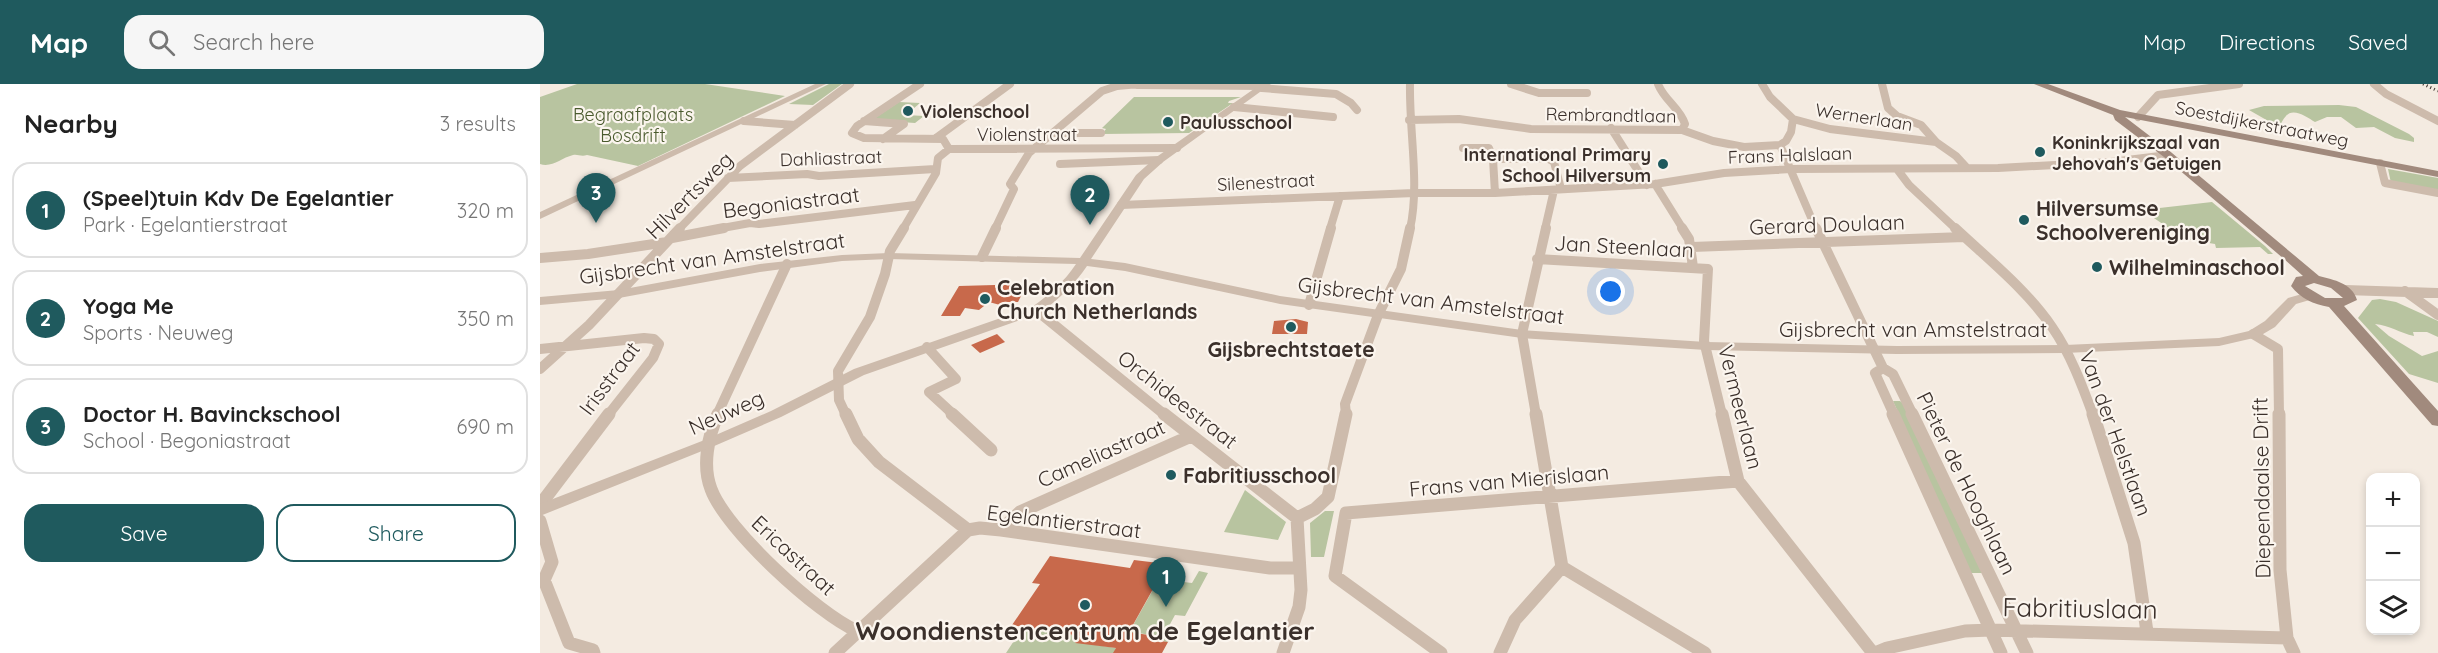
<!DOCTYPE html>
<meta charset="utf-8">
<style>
body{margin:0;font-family:Quicksand,sans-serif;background:#f6f6f6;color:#222}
.controls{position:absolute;right:18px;bottom:18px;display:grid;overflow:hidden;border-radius:12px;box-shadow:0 3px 9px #0003}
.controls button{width:54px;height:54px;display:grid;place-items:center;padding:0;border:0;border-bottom:2px solid #e0e0e0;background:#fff;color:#222;font:30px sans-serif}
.you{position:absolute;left:1071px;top:208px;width:21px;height:21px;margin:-15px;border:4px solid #fff;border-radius:50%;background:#1a73e8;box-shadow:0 0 0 9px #1a73e833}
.badge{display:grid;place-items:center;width:39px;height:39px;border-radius:50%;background:#1f5a5e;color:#fff;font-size:20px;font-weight:700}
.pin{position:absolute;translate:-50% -50px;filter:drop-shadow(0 2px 3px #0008)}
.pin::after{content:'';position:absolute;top:32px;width:21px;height:18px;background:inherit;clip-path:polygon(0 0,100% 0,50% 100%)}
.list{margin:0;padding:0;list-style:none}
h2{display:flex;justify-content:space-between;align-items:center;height:78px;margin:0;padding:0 24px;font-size:26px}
h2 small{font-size:20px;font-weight:400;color:#767676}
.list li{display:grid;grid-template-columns:39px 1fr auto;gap:18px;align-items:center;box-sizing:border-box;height:96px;margin:0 12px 12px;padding:0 12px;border:2px solid #e0e0e0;border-radius:18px}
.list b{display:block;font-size:22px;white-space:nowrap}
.list p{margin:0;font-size:20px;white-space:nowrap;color:#767676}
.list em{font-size:20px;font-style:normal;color:#767676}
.actions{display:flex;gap:12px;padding:18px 24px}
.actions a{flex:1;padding:14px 0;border:2px solid #1f5a5e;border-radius:18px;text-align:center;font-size:21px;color:#1f5a5e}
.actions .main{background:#1f5a5e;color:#fff}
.icon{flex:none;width:33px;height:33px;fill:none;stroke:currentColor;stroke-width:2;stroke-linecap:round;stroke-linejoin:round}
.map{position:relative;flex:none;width:1898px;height:569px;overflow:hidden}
header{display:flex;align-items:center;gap:36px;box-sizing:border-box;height:84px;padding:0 30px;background:#1f5a5e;color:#fff}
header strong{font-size:28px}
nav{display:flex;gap:33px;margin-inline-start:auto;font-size:21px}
.search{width:420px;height:54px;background:#f6f6f6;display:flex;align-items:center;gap:15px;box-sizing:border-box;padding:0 21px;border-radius:18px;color:#767676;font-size:22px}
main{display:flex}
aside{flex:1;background:#fff}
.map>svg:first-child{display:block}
</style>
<header>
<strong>Map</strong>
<div class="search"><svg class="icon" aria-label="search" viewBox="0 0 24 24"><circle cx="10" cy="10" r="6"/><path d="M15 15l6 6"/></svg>Search here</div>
<nav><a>Map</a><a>Directions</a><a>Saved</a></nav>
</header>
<main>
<aside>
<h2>Nearby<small>3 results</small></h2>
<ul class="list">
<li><span class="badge">1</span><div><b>(Speel)tuin Kdv De Egelantier</b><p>Park · Egelantierstraat</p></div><em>320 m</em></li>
<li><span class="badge">2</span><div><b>Yoga Me</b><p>Sports · Neuweg</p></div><em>350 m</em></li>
<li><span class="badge">3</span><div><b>Doctor H. Bavinckschool</b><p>School · Begoniastraat</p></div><em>690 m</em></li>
</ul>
<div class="actions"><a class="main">Save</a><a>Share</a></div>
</aside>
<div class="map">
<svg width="1898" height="569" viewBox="0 0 1898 569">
<rect width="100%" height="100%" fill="#f4ebe1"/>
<path fill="#b8c4a0" d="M37 0H165L245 12 98 82 47 71C41 73 38 70 33 71 21 74 12 84 0 80V13Z
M289 0H302L273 21 249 20Z
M594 13H701L689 17 688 19H693L649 49 562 50 566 45 562 44Z
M359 18 380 19 366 31 384 32 375 39 332 36Z
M1799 21 1816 23 1869 50 1874 54V58L1855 54 1834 43 1816 44 1801 33H1787L1775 38C1767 33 1753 23 1746 32 1743 35 1742 38 1740 41L1730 38 1709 26 1724 22Z
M1848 85 1898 94V108L1851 99Z
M1672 118 1725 162 1733 170H1728L1720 163 1676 164 1675 160 1645 155 1602 126Z
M1840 215 1856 218 1898 237V253L1887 248H1873L1874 252C1860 249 1849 241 1835 240L1849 252 1882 272 1898 267V299L1869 290 1818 234 1832 216Z
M1353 317H1360L1364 320 1443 489H1430Z
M705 406 746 438 738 456 684 448Z
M785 427H794L784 473H771L770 439Z
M659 487 668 489 645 532 635 531 623 553 633 555 628 558 613 556 614 552 599 549 597 553 587 552 619 495 652 499Z
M483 543 540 552 537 558 576 564 574 569H466Z"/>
<path fill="#c8694b" d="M464 198 479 202 478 204H497L482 210 478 218H463L460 221 449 218 439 226 425 224 420 232H401L419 202 455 201V204Z
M756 235 768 238 767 250H732L734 237Z
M457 250 465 258 440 269 431 261Z
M510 472 590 484 594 476 627 480 589 548 615 552 613 556 628 558 622 569H573L576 564 535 559 540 552 472 541 500 500 492 499Z"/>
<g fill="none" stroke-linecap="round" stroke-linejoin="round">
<path stroke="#cdbbac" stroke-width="8" d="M380 0 317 42 312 49 324 54 403 55 409 65 637 64
M971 0 999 9H1047
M1118 0C1124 16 1140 24 1145 40L1142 46
M1222 0 1230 13 1253 35 1290 45 1396 58 1416 72 1427 84
M1342 0 1348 24 1357 32 1381 41 1396 58
M1834 0 1846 10 1898 37
M597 1 725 2
M722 4 796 10 811 19 817 26
M694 23 793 33
M1598 33 1618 11 1699 0
M869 36 919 35 991 45 1142 46 1173 57 1204 63 1240 61 1246 57 1251 48 1253 35
M204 37 255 41
M324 37 364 40 343 55
M1071 44 1107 101
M514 49H561
M396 54 470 0
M1240 61 1276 145
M923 64H949L953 75
M1840 79 1845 99 1898 109
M520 80 619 76
M1357 85 1369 101 1416 145
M188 94 267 90 279 92 395 85
M1115 100 1143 145
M955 109 953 75 1007 74 1014 78 1021 105
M581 121 874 109H955L1115 100 1184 89 1251 85 1458 84 1571 78 1628 71
M139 145 200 82 310 0
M177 145 210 139 219 140 375 121
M363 145 396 89 398 74 409 65
M455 145 474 105 470 100 489 69 562 7 577 2 599 0
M790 145 800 112
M870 145C880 100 869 48 870 0
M1005 145 1014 106"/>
<path stroke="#cdbbac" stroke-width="10" d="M1142 144 1149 155 1153 183
M1276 144 1343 284 1353 290 1373 331
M1415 144C1448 175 1486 205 1512 243 1530 269 1542 301 1553 331
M132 154 184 144
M1152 163 1424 153
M442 173 456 144
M0 174 48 170 127 158
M997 175 1168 185 1164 257 1182 331
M1805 206 1898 209
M1865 207 1898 231
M769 221 791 144
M496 226 625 331
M1713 250 1738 265 1739 331
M387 263 416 295 389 308 414 331
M0 265 104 254 114 255 119 260 113 274 68 331
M1343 284 1335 289 1354 331
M0 285 49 241 140 144
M177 331 247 180
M306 331 299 316 298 287 330 233 345 190 350 167 364 144
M806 331 805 320 838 231 861 185 870 144
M996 331 982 250 1006 144"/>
<path stroke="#cdbbac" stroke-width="13" d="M178 330C168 352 162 382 171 405 186 446 278 530 317 547
M306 330 318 355 339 378 428 446 440 444 461 446 730 484H759
M412 330 451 366
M624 330 757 434
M996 330 1022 483
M1182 330 1198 397 1333 569
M1353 330 1461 569
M1372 330 1487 569
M1553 330 1594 459 1607 548
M1739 330 1740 486 1747 554 1754 569
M0 421 69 330
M757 434 775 425 788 413 806 330
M0 437 12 478 4 496 29 559 53 566 54 569
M461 446 480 428 651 352
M1022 483 1165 569
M295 569 428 446
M743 569 759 523 761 506 757 434
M901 569 795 492 806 429 1198 397
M960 569 975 536 1022 483
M1335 569 1347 564 1425 547 1451 546 1747 554"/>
<path fill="#cdbbac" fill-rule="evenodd" d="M275 0H286L0 135V128Z
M721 0H731L623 78 604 95 551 175 585 179 740 212 982 246 1166 258 1357 262 1525 261 1679 254 1709 247 1725 237 1748 214 1769 208 1775 212 1773 215 1756 220 1735 243 1718 253 1679 262 1525 269 1357 270 1166 266 982 254 740 220 585 187 547 182C534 201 519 215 500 229L324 291 241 333 172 363 0 432V420L162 357 231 327 314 285 492 223C509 211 524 198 536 180L349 175 302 177 220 188 79 214 0 221V213L79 206 220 180 302 171 349 169 540 174 596 91 615 74Z"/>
<path fill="#a18a7d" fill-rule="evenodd" d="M1494 0H1508L1580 26 1898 87V93L1585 33 1632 69 1779 192C1794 196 1812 199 1817 216L1804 222 1898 327V342L1892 341 1789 223C1773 220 1761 215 1751 202L1756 193 1763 192 1744 175 1624 73 1575 36 1573 31ZM1774 199 1791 204 1803 214H1785L1765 202Z"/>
<path stroke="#3b302b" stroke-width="3" stroke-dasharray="1 3" stroke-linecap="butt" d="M1883 0 1898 7"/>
</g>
<g fill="#1f5a5e" stroke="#fbf5ee" stroke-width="2">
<circle cx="368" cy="27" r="6"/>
<circle cx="628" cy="38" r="6"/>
<circle cx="1500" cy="68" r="6"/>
<circle cx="1123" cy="80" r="6"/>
<circle cx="1484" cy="136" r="6"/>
<circle cx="1557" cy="183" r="6"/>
<circle cx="445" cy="215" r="6"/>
<circle cx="751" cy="243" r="6"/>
<circle cx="631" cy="391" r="6"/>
<circle cx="545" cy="521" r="6"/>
</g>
<g text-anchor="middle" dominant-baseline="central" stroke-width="4.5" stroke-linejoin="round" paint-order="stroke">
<g font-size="18" font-weight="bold" fill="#3b302b" stroke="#fbf5ee" text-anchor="start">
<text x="380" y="27">Violenschool</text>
<text x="640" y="38">Paulusschool</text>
<text x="1512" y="58">Koninkrijkszaal van<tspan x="1512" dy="21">Jehovah's Getuigen</tspan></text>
<text x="1111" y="70" text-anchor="end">International Primary<tspan x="1111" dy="21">School Hilversum</tspan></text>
</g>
<g font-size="18" fill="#4a5a2e" stroke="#fbf5ee">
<text x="93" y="30">Begraafplaats<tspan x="93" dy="21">Bosdrift</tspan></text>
</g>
<g font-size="18" fill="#3b302b" stroke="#fbf5ee">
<text transform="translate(1071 31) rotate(1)">Rembrandtlaan</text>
<text transform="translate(1324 33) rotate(9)">Wernerlaan</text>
<text transform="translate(1722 40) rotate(11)">Soestdijkerstraatweg</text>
<text x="487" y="50">Violenstraat</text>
<text transform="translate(1250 71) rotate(-2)">Frans Halslaan</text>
<text transform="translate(291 74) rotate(-2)">Dahliastraat</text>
<text transform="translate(726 98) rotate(-3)">Silenestraat</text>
</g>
<g font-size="21" fill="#3b302b" stroke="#fbf5ee">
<text transform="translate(149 111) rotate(-45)">Hilvertsweg</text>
<text transform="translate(251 118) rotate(-7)">Begoniastraat</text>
<text transform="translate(1287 140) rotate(-2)">Gerard Doulaan</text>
<text transform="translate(1084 162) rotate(3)">Jan Steenlaan</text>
<text transform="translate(172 174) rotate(-8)">Gijsbrecht van Amstelstraat</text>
<text transform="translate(891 216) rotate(7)">Gijsbrecht van Amstelstraat</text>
<text x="1373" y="245">Gijsbrecht van Amstelstraat</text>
<text transform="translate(69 294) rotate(-53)">Irisstraat</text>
<text transform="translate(638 315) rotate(38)">Orchideestraat</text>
<text transform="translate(1201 323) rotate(76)">Vermeerlaan</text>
<text transform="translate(186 328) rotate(-24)">Neuweg</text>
<text transform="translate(1576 349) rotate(70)">Van der Helstlaan</text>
<text transform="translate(561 369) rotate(-24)">Cameliastraat</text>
<text transform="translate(969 396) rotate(-5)">Frans van Mierislaan</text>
<text transform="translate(1427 399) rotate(64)">Pieter de Hooghlaan</text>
<text transform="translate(1721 404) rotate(-91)">Diependaalse Drift</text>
<text transform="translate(524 437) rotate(7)">Egelantierstraat</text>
<text transform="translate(254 471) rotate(43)">Ericastraat</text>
</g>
<g font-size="21" font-weight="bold" fill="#3b302b" stroke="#fbf5ee" text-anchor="start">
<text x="1496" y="124">Hilversumse<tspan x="1496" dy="24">Schoolvereniging</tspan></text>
<text x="1569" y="183">Wilhelminaschool</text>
<text x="457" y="203">Celebration<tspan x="457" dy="24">Church Netherlands</tspan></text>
<text x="751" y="265" text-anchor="middle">Gijsbrechtstaete</text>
<text x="643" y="391">Fabritiusschool</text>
</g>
<g font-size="26" fill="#3b302b" stroke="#fbf5ee">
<text transform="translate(1540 524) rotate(1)">Fabritiuslaan</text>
</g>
<g font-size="26" font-weight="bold" fill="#3b302b" stroke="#fbf5ee">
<text x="545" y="546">Woondienstencentrum de Egelantier</text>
</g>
</g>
</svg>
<div class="controls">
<button>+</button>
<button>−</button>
<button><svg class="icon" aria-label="layers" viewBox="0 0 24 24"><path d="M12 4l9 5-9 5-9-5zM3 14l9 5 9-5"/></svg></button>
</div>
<div class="you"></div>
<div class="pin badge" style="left:626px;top:523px">1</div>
<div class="pin badge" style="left:550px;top:141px">2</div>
<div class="pin badge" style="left:56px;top:139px">3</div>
</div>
</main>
